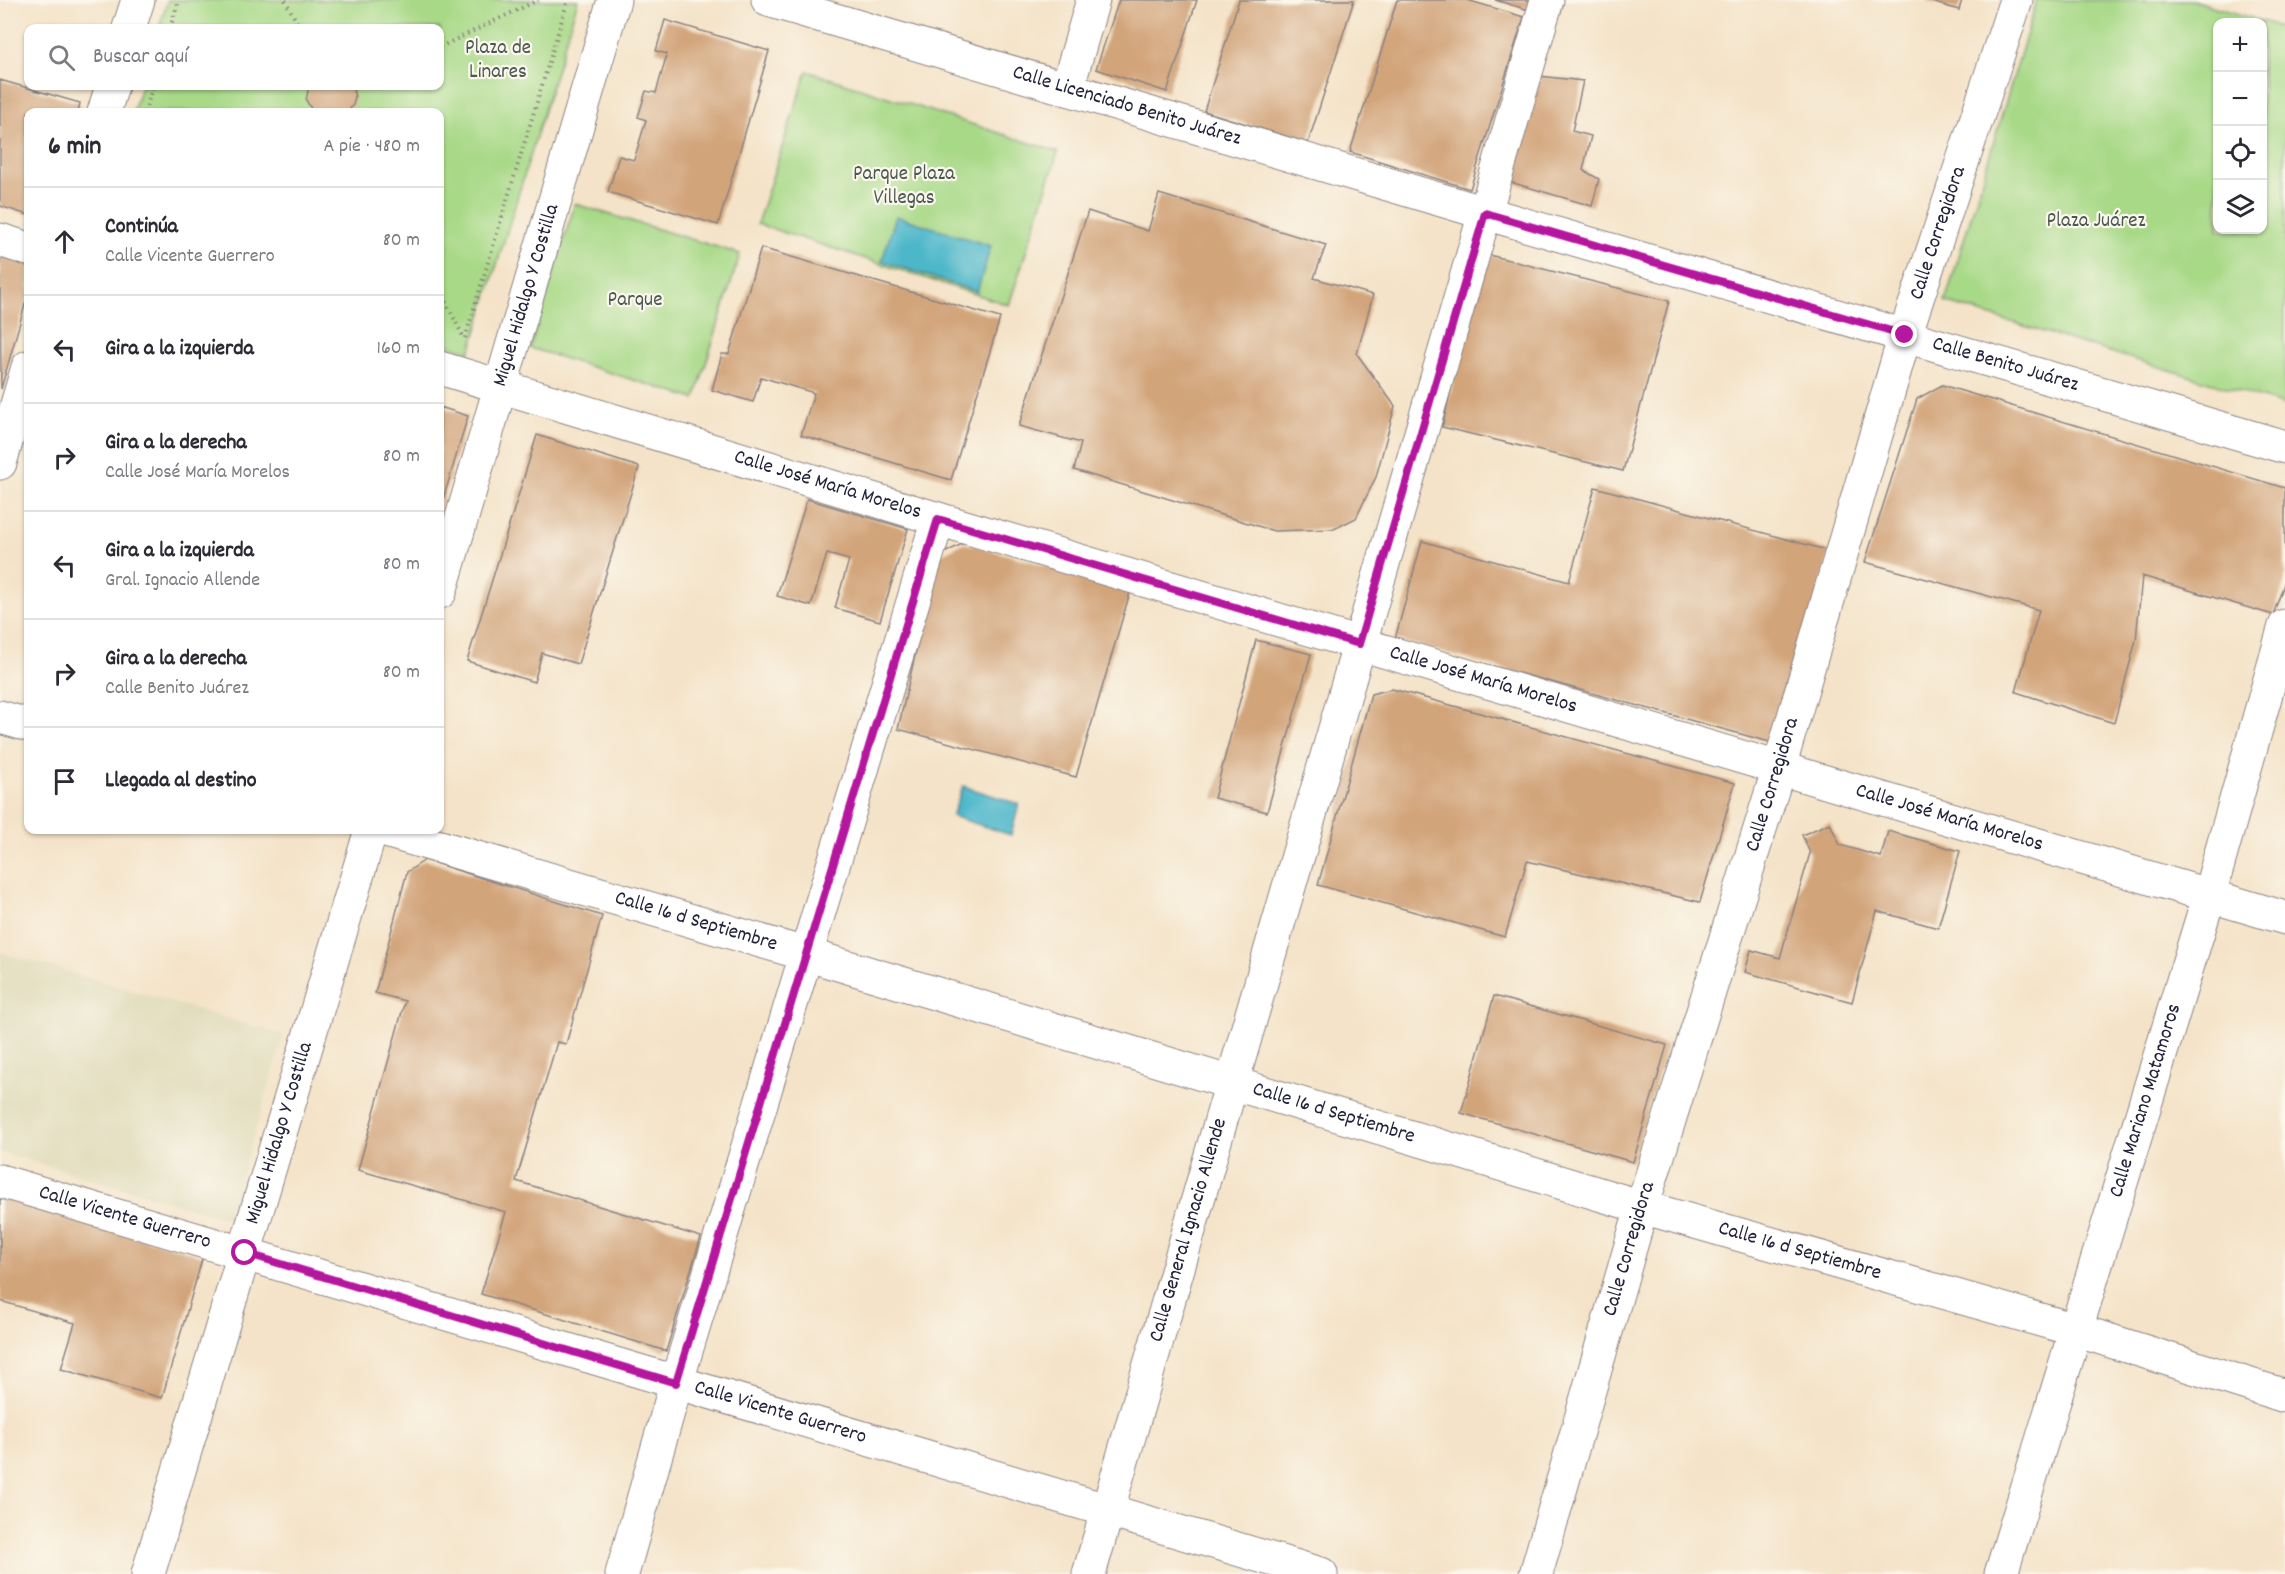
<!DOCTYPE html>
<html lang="es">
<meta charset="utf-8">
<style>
body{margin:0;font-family:Dekko,sans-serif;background:#f7f7f7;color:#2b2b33}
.controls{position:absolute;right:18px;top:18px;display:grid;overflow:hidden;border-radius:12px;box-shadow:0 2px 4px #0004}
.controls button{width:54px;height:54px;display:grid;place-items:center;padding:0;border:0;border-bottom:2px solid #e1e1e2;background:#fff;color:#2b2b33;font:30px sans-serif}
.stop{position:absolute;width:18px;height:18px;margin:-14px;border:4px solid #b5179e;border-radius:50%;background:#fff}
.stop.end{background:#b5179e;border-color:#fff;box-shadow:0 2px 6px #0008}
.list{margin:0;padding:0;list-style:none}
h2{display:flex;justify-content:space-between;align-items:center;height:78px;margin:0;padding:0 24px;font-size:26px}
h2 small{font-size:20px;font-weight:400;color:#7c7c81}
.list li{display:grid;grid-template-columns:39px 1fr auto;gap:18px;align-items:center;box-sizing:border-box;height:108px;padding:0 24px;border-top:2px solid #e1e1e2}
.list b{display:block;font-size:22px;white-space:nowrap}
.list p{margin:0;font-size:20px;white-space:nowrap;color:#7c7c81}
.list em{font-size:20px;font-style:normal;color:#7c7c81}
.icon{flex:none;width:33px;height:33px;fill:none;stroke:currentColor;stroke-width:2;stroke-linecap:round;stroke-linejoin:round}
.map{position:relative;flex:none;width:2285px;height:1574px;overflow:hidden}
.search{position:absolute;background:#fff;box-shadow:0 2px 4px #0004;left:24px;top:24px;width:420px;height:66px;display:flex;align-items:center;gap:15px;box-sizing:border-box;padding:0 21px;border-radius:12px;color:#7c7c81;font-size:22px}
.panel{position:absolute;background:#fff;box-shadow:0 2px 4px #0004;left:24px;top:108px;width:420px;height:726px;border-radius:12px}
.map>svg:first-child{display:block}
</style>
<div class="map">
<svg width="2285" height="1574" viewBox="0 0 2285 1574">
<rect width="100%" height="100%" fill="#fbf7ec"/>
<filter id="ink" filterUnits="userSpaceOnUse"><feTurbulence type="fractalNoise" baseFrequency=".0167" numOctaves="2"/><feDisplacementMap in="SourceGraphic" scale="12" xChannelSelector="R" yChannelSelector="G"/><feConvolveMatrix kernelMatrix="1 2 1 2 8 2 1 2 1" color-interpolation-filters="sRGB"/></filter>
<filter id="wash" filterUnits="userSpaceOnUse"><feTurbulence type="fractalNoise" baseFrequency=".008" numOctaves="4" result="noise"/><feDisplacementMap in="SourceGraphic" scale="24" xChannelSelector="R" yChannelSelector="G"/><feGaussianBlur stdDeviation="1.35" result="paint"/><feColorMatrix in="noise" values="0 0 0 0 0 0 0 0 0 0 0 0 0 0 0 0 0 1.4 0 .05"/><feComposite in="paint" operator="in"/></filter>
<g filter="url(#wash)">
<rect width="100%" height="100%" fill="#f4e3c8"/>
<path fill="#e1dcbb" d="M0 952 284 1035 229 1219 0 1152Z"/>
<path fill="#a8d987" stroke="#657e61" stroke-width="1.5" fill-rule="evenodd" d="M168 0H578L470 352 440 342V112H133L141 86H440V28H159Z
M2037 0H2192L2285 28V405L1945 302ZM2262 22V230H2218V22Z
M807 71 1058 152 1009 305 757 224Z
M575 204 740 254 695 399 530 348Z"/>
<path fill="#4db7ca" stroke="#386c82" stroke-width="1.5" d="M896 216 991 246 977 292 882 261Z
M963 786 1019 804 1011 835 952 816Z"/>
<g id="blocks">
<path fill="#d2a47a" d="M1119 0H1197L1167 92 1096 69Z
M1239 0H1354L1308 143 1204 111Z
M1397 0H1467L1524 17 1470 189 1350 152Z
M1495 0H1532L1529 10Z
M1925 0H1962L1959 10Z
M665 20 769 51 718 225 608 192 619 156 634 160 646 120 638 117 646 91 656 93 667 54 656 51Z
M1539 76 1583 81 1572 131 1591 136 1583 170 1599 179 1592 206 1510 182Z
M0 80 80 103 78 112H28V215L0 206Z
M309 86H352L355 97 353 105 348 112H313L306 100Z
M1159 194 1326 245 1314 278 1373 295 1357 354 1395 406 1376 477 1356 518 1334 529 1274 531 1074 470 1081 443 1019 426 1088 211 1148 231Z
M761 248 1000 318 951 480 801 435 814 393 761 377 753 402 712 390 722 354H729Z
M1485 254 1669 301 1623 471 1442 427Z
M0 255 28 263V294L1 389Z
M1942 385 2285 488V581L2273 615 2142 576 2136 640 2114 723 2016 692 2039 610 1865 562 1917 399Z
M440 407 468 416 440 510Z
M537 435 639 467 578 664 542 653 534 682 467 661Z
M1595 487 1830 551 1777 744 1395 639 1422 541 1569 582Z
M807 499 908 529 880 621 835 608 849 560 827 554 811 606 777 596Z
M964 543 1131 589 1076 777 898 729 938 556Z
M1256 640 1311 654 1267 812 1214 798Z
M1392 689 1735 783 1700 902 1527 861 1505 937 1318 885 1371 694Z
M1830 823 1840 845 1881 857 1888 831 1960 851 1938 928 1877 911 1852 1002 1745 972 1751 950 1780 958 1810 853 1802 835Z
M425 860 602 916 566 1044 557 1042 516 1181 701 1237 666 1351 481 1294 506 1212 358 1170 405 1001 375 993 407 872Z
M1494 996 1667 1045 1633 1162 1461 1113Z
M0 1198 203 1256 162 1398 61 1369 75 1323 0 1301Z"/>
</g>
</g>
<g filter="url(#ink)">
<use href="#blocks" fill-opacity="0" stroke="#8b8282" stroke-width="1.5"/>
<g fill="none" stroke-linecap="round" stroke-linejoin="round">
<g stroke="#8b8282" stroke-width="35">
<g id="street">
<path id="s1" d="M768 0 1485 213 2285 447"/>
<path d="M129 28 138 0"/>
<path d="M1067 89 1093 0"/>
<path d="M104 112 112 86"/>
<path d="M0 240 28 249"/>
<path id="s2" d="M440 368 938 519 2285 918"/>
<path d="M0 463 28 367"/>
<path d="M0 717 28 725"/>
<path id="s3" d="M382 830 805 954 1642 1207 2076 1330 2285 1396"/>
<path id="s4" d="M0 1181 1321 1574"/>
<path d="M622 1574 676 1384 938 519"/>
<path id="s5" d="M1089 1574 1547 0"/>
<path id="s6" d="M1536 1574 1642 1207 1779 768 1905 335 2016 0"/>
<path id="s7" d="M2001 1574 2209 896 2285 626"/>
</g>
</g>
<g stroke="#8b8282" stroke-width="35">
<g id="secondary">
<path id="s8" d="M440 592 614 0"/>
<path id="s9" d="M148 1574 371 830"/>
</g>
</g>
<path stroke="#8b8282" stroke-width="4" stroke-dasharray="1.5 4.5" stroke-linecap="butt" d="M285 0 300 28
M170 28 179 0
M440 47 538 0
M145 112 153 86
M440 291 464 338
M465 338 568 0"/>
<use href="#street" stroke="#fff" stroke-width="33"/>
<use href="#secondary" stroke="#fff" stroke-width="33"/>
</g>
</g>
<g fill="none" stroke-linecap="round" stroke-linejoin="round" filter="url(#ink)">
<path stroke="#b5179e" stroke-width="8" d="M245 1253 676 1383 938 519 1359 644 1485 213 1905 335"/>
</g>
<g text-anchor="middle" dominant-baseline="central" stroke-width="4.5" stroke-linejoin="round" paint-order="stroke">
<g font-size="21" fill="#4a5952" stroke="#fbf7ec">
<text x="498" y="49">Plaza de<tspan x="498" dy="24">Linares</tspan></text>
<text x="904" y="175">Parque Plaza<tspan x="904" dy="24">Villegas</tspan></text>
<text x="2096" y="222">Plaza Juárez</text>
<text x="635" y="301">Parque</text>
</g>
<g font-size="21" fill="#22223b" stroke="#fbf7ec">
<text stroke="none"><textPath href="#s1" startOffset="374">Calle Licenciado Benito Juárez</textPath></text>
<text stroke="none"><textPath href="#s6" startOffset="1400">Calle Corregidora</textPath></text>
<text stroke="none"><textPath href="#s8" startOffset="309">Miguel Hidalgo Y Costilla</textPath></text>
<text stroke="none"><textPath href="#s1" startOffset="1290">Calle Benito Juárez</textPath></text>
<text stroke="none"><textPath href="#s2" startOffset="405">Calle José María Morelos</textPath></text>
<text stroke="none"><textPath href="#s2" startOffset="1089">Calle José María Morelos</textPath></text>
<text stroke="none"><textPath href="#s6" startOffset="824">Calle Corregidora</textPath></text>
<text stroke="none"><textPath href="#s2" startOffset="1575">Calle José María Morelos</textPath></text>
<text stroke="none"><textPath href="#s3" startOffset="327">Calle 16 d Septiembre</textPath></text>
<text stroke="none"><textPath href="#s7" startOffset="495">Calle Mariano Matamoros</textPath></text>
<text stroke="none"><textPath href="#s3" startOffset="993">Calle 16 d Septiembre</textPath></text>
<text stroke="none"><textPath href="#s9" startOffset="460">Miguel Hidalgo Y Costilla</textPath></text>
<text stroke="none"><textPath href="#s4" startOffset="130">Calle Vicente Guerrero</textPath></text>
<text stroke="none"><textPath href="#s5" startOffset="358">Calle General Ignacio Allende</textPath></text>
<text stroke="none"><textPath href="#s6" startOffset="338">Calle Corregidora</textPath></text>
<text stroke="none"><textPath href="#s3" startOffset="1479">Calle 16 d Septiembre</textPath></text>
<text stroke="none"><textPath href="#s4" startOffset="814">Calle Vicente Guerrero</textPath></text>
</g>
</g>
</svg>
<div class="controls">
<button>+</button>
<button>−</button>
<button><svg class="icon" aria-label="locate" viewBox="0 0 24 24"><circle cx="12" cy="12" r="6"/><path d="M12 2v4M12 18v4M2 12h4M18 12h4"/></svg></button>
<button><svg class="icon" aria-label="layers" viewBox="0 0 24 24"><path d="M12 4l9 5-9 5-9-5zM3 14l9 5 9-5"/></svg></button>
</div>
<div class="stop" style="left:245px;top:1253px"></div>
<div class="stop end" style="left:1905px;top:335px"></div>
<div class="search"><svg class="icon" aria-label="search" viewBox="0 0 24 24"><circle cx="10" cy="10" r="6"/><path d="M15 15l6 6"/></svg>Buscar aquí</div>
<section class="panel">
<h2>6 min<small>A pie · 480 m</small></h2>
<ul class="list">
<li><svg class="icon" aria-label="ahead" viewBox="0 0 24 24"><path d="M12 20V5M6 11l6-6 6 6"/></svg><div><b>Continúa</b><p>Calle Vicente Guerrero</p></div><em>80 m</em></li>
<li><svg class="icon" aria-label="left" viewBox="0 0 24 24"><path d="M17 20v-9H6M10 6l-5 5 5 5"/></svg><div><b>Gira a la izquierda</b></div><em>160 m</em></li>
<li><svg class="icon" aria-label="right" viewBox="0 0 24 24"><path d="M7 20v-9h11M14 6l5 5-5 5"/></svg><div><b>Gira a la derecha</b><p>Calle José María Morelos</p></div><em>80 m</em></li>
<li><svg class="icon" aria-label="left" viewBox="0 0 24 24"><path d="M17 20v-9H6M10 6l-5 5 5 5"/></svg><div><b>Gira a la izquierda</b><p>Gral. Ignacio Allende</p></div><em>80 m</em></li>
<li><svg class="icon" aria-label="right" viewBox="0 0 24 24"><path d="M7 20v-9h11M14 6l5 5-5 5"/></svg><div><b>Gira a la derecha</b><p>Calle Benito Juárez</p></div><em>80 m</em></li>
<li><svg class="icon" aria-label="arrive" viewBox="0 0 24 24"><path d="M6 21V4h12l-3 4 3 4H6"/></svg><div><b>Llegada al destino</b></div></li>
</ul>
</section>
</div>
